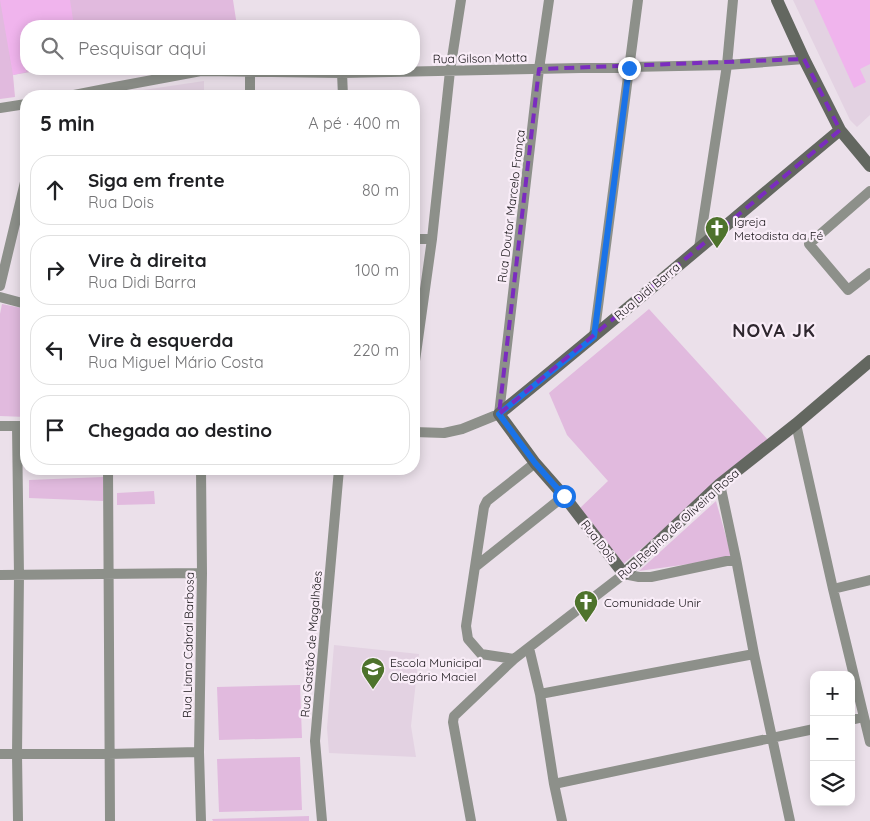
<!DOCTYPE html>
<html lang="pt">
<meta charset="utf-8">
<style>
body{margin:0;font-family:Quicksand,sans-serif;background:#f6f6f6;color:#202124}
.controls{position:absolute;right:15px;bottom:15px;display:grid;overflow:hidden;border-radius:10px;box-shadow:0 2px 12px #0003}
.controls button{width:45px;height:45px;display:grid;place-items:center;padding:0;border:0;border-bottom:1px solid #e0e0e0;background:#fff;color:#202124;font:25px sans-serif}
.stop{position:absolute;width:15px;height:15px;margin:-11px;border:4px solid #1a73e8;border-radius:50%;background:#fff}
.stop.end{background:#1a73e8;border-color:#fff;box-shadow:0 1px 5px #0008}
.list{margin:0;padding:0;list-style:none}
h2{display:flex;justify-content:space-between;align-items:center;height:65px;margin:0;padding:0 20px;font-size:21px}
h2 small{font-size:16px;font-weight:400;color:#757577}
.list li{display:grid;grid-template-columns:32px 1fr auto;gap:15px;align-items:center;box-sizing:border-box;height:70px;margin:0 10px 10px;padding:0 10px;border:1px solid #e0e0e0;border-radius:20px}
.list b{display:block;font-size:19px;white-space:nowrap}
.list p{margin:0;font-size:16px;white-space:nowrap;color:#757577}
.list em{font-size:16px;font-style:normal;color:#757577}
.icon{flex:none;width:28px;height:28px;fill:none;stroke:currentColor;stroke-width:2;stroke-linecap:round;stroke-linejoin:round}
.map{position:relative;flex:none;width:870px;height:821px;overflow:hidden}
.search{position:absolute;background:#fff;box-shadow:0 2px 12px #0003;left:20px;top:20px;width:400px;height:55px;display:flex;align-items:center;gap:12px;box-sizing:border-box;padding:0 18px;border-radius:20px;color:#757577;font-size:19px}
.panel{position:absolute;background:#fff;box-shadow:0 2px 12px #0003;left:20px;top:90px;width:400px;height:385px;border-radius:20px}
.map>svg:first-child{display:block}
</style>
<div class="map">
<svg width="870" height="821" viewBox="0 0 870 821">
<rect width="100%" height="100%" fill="#ebe0ea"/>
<path fill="#e3d2e2" d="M793 0H870V115L857 127 850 120Z
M204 81V96H123V93Z
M334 645 419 654 411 726 416 757 329 753 327 728Z"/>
<path fill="#e1bade" d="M0 0H233L237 26H26V69H48L13 75 15 97 0 99Z
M2 304 26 309V417L0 416V314Z
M649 309 769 441 622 565 579 509 608 481 567 435 549 393Z
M103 477V501L29 498V480Z
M154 491 155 504 117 505V493Z
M716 501 732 558 639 571Z
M300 685 302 738 219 740 217 687Z
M300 757 302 810 219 812 217 759Z
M309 816V821H213L212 819Z"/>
<path fill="#f0b4ed" d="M0 0H70L74 26H26V72L13 75Z
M814 0H870V64L860 69 866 82 854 88Z"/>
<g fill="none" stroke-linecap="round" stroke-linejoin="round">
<path stroke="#8d908a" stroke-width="10" d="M250 72V96
M342 73 343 96
M69 96 115 87 201 71 342 73 727 65 804 59
M0 108 26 104
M870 191 809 244 848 290 870 273
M414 239H432
M699 248 727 65 733 0
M0 286 26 178
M0 297 26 304
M594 337 638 0
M414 368 432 239 450 71 461 0
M796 424 833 589 870 742
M0 426H26
M17 426 19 575 17 754 18 821
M414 432 444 433 462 429 499 414 539 69 549 0
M108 469 110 821
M201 469 202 573 199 752 201 821
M720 484 736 559 754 654 790 821
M475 567 564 496
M0 575 202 573
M833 589 870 580
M529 648 540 694 554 784 562 821
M514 659 481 654 468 639 466 626 484 507 487 501 535 463
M540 694 754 654
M851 720 864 717
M0 754H109L199 752
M554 784 814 729
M322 821 315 741 339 469
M471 821 453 722 454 716 514 659 624 574 639 577H651L736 559"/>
<path stroke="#636760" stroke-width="12" d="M777 0 804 59 840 130 870 166
M840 130C726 225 614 321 499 414L535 463 564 496 624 574 720 484 796 424 870 361"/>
</g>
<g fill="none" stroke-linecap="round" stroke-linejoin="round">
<path stroke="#1a73e8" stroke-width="6" d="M564 496 535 463 499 414 594 337 629 68"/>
</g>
<path fill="none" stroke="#7b2cbf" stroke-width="4" stroke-dasharray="10 6" stroke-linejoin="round" d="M804 59 840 130 499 414 539 69Z"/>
<defs>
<g id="church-pin" transform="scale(1.25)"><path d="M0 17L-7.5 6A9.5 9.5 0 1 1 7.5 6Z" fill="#4e732c" stroke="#f9edf8"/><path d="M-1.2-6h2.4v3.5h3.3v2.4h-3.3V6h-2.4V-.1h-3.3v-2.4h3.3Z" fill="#fff"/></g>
<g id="school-pin" transform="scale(1.25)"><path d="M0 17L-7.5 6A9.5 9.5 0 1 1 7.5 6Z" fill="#4e732c" stroke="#f9edf8"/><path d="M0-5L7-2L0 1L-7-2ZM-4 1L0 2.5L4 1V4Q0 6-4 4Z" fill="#fff"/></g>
</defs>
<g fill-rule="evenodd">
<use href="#church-pin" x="717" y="228"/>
<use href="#church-pin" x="586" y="602"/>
<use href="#school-pin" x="373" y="669"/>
</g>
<g text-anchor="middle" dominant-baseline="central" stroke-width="4.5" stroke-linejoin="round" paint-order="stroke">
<g font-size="12" fill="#151215" stroke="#f9edf8">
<text transform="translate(480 58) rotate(-1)">Rua Gilson Motta</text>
<text transform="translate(511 206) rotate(-83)">Rua Doutor Marcelo França</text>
<text transform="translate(647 291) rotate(-40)">Rua Didi Barra</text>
<text transform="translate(678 524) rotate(-42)">Rua Regino de Oliveira Rosa</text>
<text transform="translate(599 541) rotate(52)">Rua Dois</text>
<text transform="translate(311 644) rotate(-85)">Rua Gastão de Magalhães</text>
<text transform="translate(188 645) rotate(-89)">Rua Liana Cabral Barbosa</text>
</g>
<g font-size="12" fill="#151215" stroke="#f9edf8" text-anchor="start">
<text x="734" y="221">Igreja<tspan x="734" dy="14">Metodista da Fé</tspan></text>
<text x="604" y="602">Comunidade Unir</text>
<text x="390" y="662">Escola Municipal<tspan x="390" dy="14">Olegário Maciel</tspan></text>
</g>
<g font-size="18" font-weight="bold" letter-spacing="1" fill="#2e262e" stroke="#f9edf8">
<text x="774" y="330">NOVA JK</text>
</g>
</g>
</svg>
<div class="controls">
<button>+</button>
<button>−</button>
<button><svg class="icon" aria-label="layers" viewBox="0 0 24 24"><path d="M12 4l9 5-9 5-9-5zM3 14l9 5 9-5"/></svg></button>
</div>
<div class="stop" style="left:564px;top:496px"></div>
<div class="stop end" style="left:629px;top:68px"></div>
<div class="search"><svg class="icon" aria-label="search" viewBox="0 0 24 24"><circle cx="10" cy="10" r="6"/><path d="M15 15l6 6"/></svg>Pesquisar aqui</div>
<section class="panel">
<h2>5 min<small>A pé · 400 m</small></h2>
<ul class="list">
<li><svg class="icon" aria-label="ahead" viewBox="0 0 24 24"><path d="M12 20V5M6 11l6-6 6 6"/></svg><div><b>Siga em frente</b><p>Rua Dois</p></div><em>80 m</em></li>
<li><svg class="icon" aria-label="right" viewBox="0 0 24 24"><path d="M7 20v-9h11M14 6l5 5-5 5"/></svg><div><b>Vire à direita</b><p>Rua Didi Barra</p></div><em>100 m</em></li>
<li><svg class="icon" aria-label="left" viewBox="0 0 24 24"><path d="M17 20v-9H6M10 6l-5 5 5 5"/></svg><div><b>Vire à esquerda</b><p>Rua Miguel Mário Costa</p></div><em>220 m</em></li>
<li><svg class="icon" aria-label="arrive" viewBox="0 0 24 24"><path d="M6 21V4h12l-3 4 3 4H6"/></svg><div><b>Chegada ao destino</b></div></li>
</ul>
</section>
</div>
